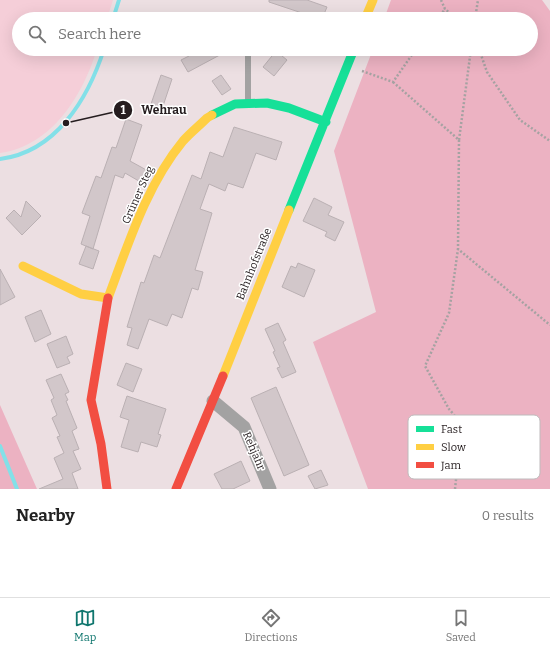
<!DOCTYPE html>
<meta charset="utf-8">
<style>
body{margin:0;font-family:Bitter,serif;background:#f2f2f2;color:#222}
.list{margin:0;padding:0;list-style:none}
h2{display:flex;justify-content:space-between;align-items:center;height:52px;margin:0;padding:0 16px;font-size:17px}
h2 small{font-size:13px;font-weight:400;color:#767676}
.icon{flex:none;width:22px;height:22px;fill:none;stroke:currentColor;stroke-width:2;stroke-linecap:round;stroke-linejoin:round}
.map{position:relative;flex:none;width:550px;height:489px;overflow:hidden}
.search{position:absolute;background:#fff;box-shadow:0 4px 16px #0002;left:12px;right:12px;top:12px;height:44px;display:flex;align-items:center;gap:10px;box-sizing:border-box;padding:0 14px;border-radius:22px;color:#767676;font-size:15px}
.sheet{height:108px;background:#fff}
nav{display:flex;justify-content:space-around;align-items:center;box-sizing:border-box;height:56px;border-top:1px solid #e0e0e0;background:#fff;font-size:11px;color:#767676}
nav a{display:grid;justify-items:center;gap:2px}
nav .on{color:#0f766e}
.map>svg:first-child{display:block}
</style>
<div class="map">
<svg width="550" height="489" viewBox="0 0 550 489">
<rect width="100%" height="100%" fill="#ecdfe2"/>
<path fill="#f5ced8" d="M0 0H113L107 19H19V49H97C83 95 52 146 0 153Z"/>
<path fill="#ecb2c2" d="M391 0H542L550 11V489H368L313 342 376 312 334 151 373 49H531V19H384Z
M0 405 37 489H0Z"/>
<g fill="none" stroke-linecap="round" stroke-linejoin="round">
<path stroke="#83e0e8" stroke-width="4" d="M113 19 119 0
M0 159C56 152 88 99 104 49
M0 446 17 489"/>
</g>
<path fill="#d2c7ca" stroke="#bab0b3" d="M269 0H307L327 7 322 19H301L305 14 269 2Z
M186 49H231L188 72 181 60 189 56Z
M276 51 287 60 274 76 263 67Z
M161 75 172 79 162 109 151 104Z
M221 75 231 89 222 95 212 81Z
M126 119 142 125 130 161 150 172 144 184 125 173 123 178 115 175 93 249 81 244 90 216 82 213 96 176 101 178 112 147 116 148Z
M234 127 282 142 276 160 256 153 243 188 228 183 225 191 209 184 200 209 212 213 195 270 203 272 198 290 192 288 182 318 172 314 167 326 149 319 138 349 127 345 132 328 127 327 141 282 144 283 154 255 160 258 192 175 201 179 210 152 223 157Z
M314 198 332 207 328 215 344 222 335 241 325 236 327 232 303 221Z
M26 201 41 216 22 235 6 218 14 210 21 217Z
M86 246 99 251 93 269 79 264Z
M298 263 315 270 304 297 282 287 291 266 296 268Z
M0 269 15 297 0 305Z
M41 310 51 334 35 342 25 317Z
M278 323 286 340 283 342 296 372 282 378 277 368 280 367 273 352 275 351 265 329Z
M66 336 73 354 67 357 70 363 57 368 47 344Z
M126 363 142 369 133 392 117 385Z
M61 374 69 392 65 394 68 400 66 401 77 428 72 431 79 449 73 451 81 469 72 473 78 489H39L63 479 54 458 64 453 57 437 60 436 52 418 57 415 51 400 54 398 46 380Z
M276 387 309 465 284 476 251 398Z
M127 396 166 409 158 434 161 435 157 447 141 442 138 452 121 447 129 420 120 417Z
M241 461 250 481 233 489H222L214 474Z
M321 470 328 485 315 489 308 476Z"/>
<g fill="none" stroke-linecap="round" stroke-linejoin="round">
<path stroke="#a5a2a2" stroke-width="2.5" stroke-dasharray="2 2" stroke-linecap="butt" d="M441 0 445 9 457 19
M438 19 445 9
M475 19 478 0
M479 49 487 72 520 120 550 141
M362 71 393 82 416 49
M393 82 459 140 471 49
M459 140 458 249 550 325
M455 489 462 424 449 409 425 366 449 313 458 249"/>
<path stroke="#a3a2a2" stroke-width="6" d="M248 101V49"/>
<path stroke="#a3a2a2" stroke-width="13" d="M213 401 244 427 270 489"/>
<path stroke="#16e098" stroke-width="9" d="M212 115 235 104 267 103 289 108 326 122
M289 210 354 49"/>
<path stroke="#ffcf43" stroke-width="9" d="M365 19 373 0
M23 266 81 294 108 298C128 245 146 186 183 141 190 133 199 126 207 118L212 115
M223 376 289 210"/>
<path stroke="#f24e42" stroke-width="9" d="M107 489 101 444 91 400 108 298
M176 489 223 376"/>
</g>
<g text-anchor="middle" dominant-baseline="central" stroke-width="3" stroke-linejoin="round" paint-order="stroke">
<g font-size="11" fill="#251d1f" stroke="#fff">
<text transform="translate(138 195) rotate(-66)">Grüner Steg</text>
<text transform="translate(254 264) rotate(-68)">Bahnhofstraße</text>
<text transform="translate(254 451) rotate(67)">Rehjahr</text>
</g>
</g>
<rect x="408" y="415" width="132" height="64" rx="6" fill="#fff" stroke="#bebbbc" stroke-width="1"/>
<rect x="416" y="426" width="18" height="6" fill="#16e098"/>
<rect x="416" y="444" width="18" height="6" fill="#ffcf43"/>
<rect x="416" y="462" width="18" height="6" fill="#f24e42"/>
<g font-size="11" fill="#251d1f">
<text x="441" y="433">Fast</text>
<text x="441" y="451">Slow</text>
<text x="441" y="469">Jam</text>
</g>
<path fill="none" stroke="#251d1f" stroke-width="1.5" d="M66 123L123 110"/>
<g fill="#251d1f" stroke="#fff" stroke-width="1.5">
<circle cx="66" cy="123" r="4"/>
<circle cx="123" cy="110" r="10"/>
</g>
<g font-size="12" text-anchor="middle" font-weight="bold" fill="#fff">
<text x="123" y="114">1</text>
</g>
<g font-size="12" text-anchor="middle" font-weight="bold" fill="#251d1f" stroke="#fff" stroke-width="3" stroke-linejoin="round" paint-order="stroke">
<text x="164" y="114">Wehrau</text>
</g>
</svg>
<div class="search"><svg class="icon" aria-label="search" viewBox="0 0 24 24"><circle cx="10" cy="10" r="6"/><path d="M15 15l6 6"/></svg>Search here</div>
</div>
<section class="sheet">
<h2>Nearby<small>0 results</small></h2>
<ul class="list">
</ul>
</section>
<nav>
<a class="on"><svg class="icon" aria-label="map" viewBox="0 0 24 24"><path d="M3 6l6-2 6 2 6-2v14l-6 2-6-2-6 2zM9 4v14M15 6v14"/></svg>Map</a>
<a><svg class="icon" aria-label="directions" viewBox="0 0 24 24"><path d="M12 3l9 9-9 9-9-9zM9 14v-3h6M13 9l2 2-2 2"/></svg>Directions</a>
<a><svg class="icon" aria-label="saved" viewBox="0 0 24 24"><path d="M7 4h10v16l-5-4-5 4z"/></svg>Saved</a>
</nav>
